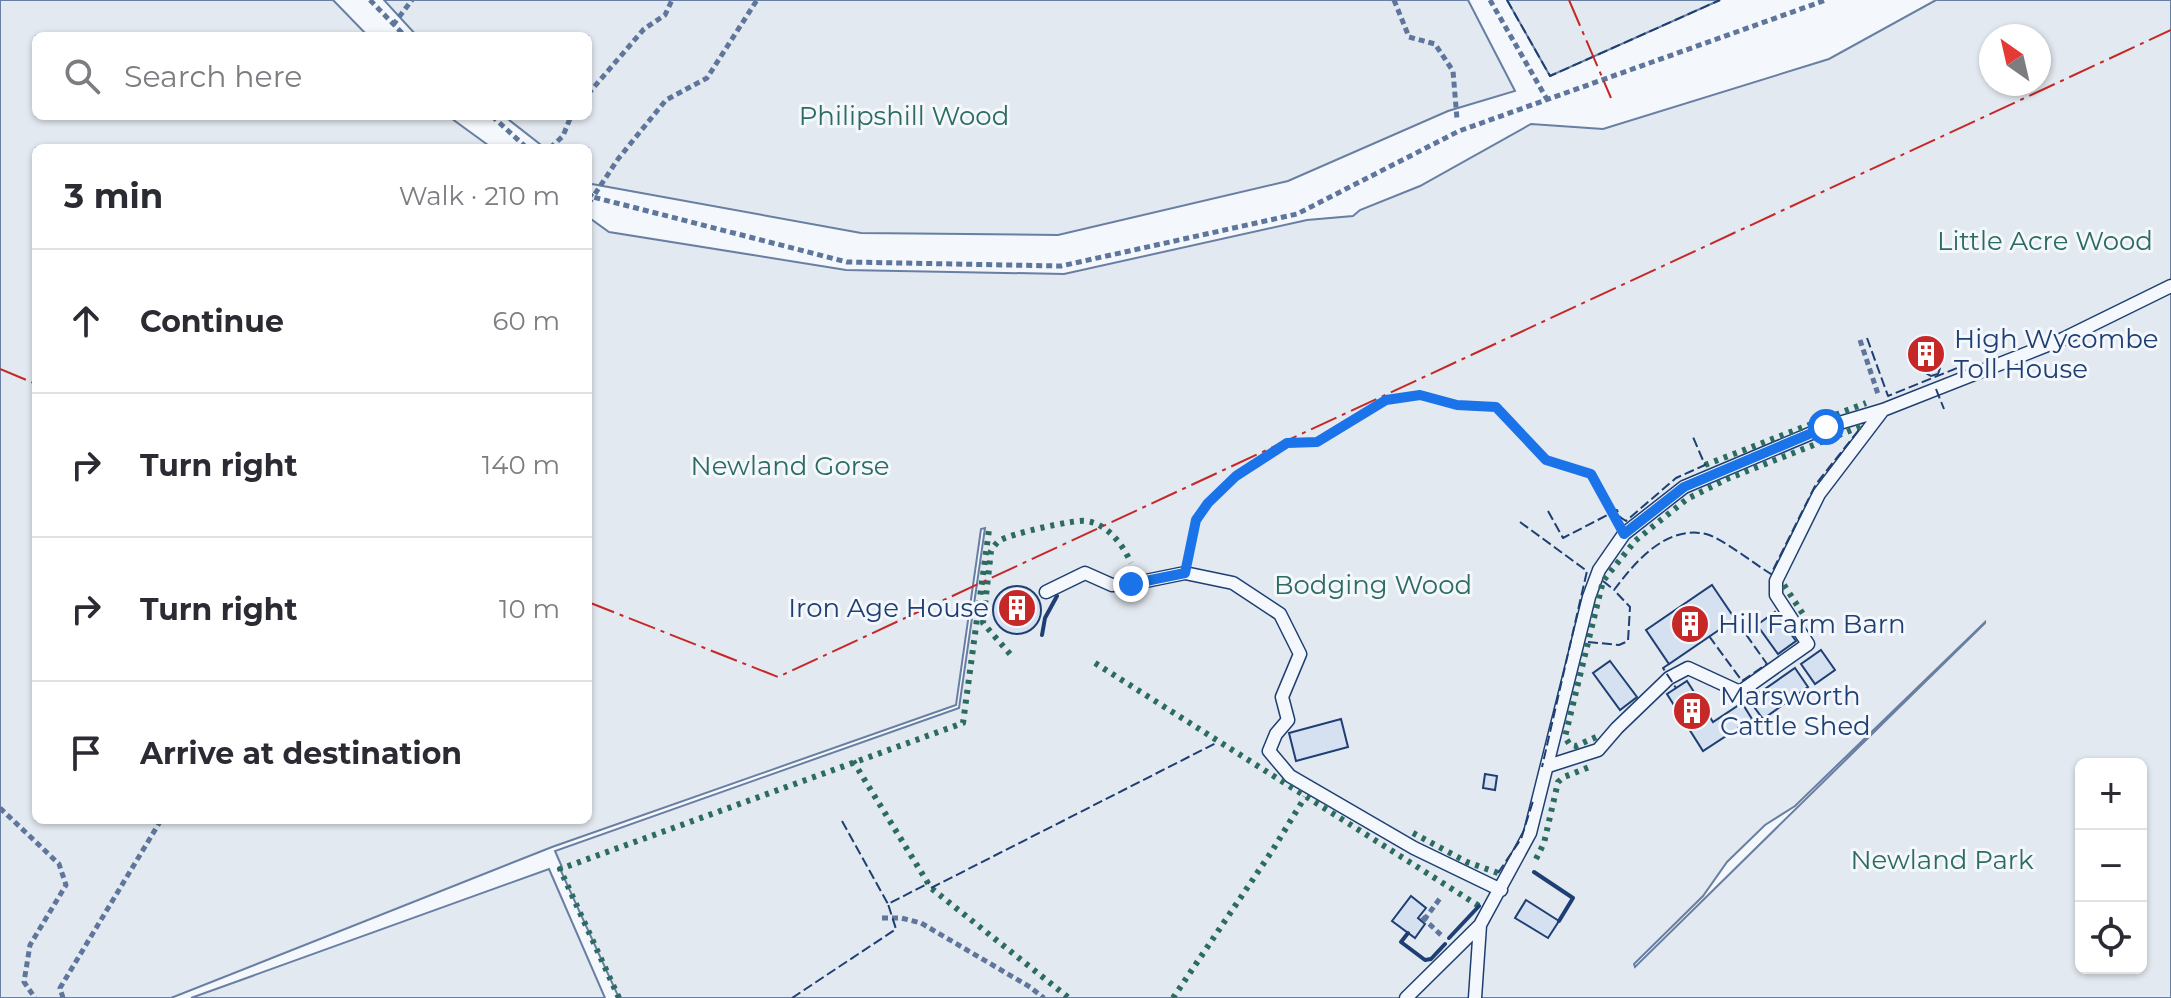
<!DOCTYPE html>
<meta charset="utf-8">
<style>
body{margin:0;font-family:Montserrat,sans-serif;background:#f7f7f7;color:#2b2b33}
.controls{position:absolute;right:24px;bottom:24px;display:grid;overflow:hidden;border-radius:12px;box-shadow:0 2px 6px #0004}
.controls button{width:72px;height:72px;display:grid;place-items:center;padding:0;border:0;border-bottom:2px solid #e1e1e2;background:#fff;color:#2b2b33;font:40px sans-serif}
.compass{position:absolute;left:1979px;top:24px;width:72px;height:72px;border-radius:50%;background:#fff;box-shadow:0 2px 6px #0004;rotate:326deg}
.stop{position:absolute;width:24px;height:24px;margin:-18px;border:6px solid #1a73e8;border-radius:50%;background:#fff}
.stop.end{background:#1a73e8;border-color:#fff;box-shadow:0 2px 8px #0008}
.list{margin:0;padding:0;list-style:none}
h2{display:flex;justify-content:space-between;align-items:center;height:104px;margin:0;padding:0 32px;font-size:34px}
h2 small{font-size:26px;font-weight:400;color:#7c7c81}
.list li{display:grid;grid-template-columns:52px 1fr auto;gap:24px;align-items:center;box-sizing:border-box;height:144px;padding:0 32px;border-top:2px solid #e1e1e2}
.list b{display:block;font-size:30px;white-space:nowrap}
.list em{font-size:26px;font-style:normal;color:#7c7c81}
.icon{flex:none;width:44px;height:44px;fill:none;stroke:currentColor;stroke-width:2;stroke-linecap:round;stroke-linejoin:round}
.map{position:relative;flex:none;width:2171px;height:998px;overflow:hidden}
.search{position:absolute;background:#fff;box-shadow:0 2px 6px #0004;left:32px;top:32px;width:560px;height:88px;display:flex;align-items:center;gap:20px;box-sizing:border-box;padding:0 28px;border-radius:12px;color:#7c7c81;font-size:30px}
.panel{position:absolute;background:#fff;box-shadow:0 2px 6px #0004;left:32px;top:144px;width:560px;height:680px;border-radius:12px}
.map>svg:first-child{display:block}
</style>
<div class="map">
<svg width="2171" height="998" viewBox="0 0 2171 998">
<rect width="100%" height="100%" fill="#f4f7fb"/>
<path fill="#e3e9f0" stroke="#687fa3" stroke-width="2" fill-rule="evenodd" d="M0 0H333L368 36H36V116H448L492 148H36V820H588V217L609 232 846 270 1064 274 1307 220 1353 216 1360 210 1420 186 1531 124 1603 129 1829 59 1936 0H2171V998H619L560 869 562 867 555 851 959 708 985 528 981 529 956 705 552 847 171 998H0ZM1991 36H2039V84H1991ZM1985 622V623L1635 967 1634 964 1703 896 1727 862 1765 825 1795 806ZM2081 764H2141V968H2081Z
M384 0H1468L1515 91 1448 111 1288 181 1058 235 861 233 592 184 588 181V148H545L504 116H588V36H417Z
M1507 0H1720L1550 76Z
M549 869 605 998H191Z"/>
<path fill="#d5e0f0" stroke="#1d3f73" stroke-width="2" d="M1927 336 1929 342 1935 341 1942 358 1938 360 1940 368 1938 374 1931 376 1924 372 1921 366 1917 367 1911 349 1915 348 1913 341Z
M1712 585 1735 619 1669 664 1646 630Z
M993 610a24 24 0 1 1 48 0a24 24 0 1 1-48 0Z
M1775 612 1796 641 1778 654 1757 625Z
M1821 650 1835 670 1815 684 1801 664Z
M1610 661 1637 697 1620 710 1593 673Z
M1795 668 1808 687 1763 719 1749 700Z
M1687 681 1713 722 1742 703 1752 719 1703 751 1667 694Z
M1341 719 1348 747 1296 761 1289 733Z
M1485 774 1497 776 1495 790 1483 788Z
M1411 896 1426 908 1418 918 1425 924 1415 938 1392 921Z
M1526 900 1559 921 1548 938 1515 918Z"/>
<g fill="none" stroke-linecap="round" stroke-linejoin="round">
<g stroke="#1d3f73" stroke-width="15">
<path id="lane" d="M1046 592 1085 573 1112 585 1131 584 1185 573 1233 583 1280 614 1300 654 1282 697 1288 720 1276 734 1269 751 1290 776 1414 848 1501 890
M1548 766 1598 750 1617 728 1669 678 1688 668 1740 692 1808 644 1776 595V581L1819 494 1883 410
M1406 998 1480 925
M1475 998 1480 925 1530 833 1589 597 1599 570 1624 534 1684 487 1826 427 1883 410 2063 339 2171 286"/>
</g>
<path stroke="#5e769c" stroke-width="5" stroke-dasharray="6 4" stroke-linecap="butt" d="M370 0 405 36
M1394 0 1409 37 1435 44 1453 71 1457 119
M1490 0 1548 101
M393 25 412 0
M588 94 644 29 665 15 672 0
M492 116 527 148
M550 148 563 136 571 116
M588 193 593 197 618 159 666 100 707 78 757 0
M588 204 593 197 847 262 1061 266 1297 214 1459 131 1826 0
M1860 340 1878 394
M1189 556 1196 520 1208 503 1236 476 1287 443 1317 442 1386 400 1420 395 1457 405 1496 407 1546 460 1591 474 1615 518
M0 808 59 864 66 885 30 945 24 982 35 998
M1422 917 1443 937
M882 918H901L921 923 1030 987 1044 998
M1424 920 1441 897
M63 998 60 988 161 820"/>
<use href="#lane" stroke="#f4f7fb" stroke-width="12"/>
<path stroke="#2c6c60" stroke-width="6" stroke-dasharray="4 6" stroke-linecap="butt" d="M1705 465 1866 403
M1784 585 1814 631
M1010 654 983 623 991 551C992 549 997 542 999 541 1009 534 1075 519 1086 521 1108 524 1123 545 1131 563
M1095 663 1479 906
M1596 737 1576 746 1570 745 1565 737 1603 581 1635 541 1687 499 1727 479 1862 426
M853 761 931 888 1069 998
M1413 833 1467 862 1498 873
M1536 859 1544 843 1558 782 1564 777 1592 766
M619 998 560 869 963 723 989 530
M1173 998 1272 851 1305 797"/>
<path stroke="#1d3f73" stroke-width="2" stroke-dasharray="10 4" stroke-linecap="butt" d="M1507 0 1550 76 1720 0
M1867 338 1888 396 1962 366
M1936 389 1944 409
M1548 511 1563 538 1617 510 1620 517 1626 521 1676 478 1705 465 1693 437
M1520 522 1587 571 1542 767
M1603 581 1614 590C1635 562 1666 525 1706 534 1720 537 1756 565 1771 574L1816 484 1862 426
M1709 636 1742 681 1767 664 1735 619
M1588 642 1619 645 1628 641 1630 607 1614 590
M1669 664 1663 668 1676 688
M842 821 888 904
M1498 873 1521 839 1533 801
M931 888 1218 742
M792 998 896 929 888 904 929 883"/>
<path stroke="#1d3f73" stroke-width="4" d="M1042 635 1045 618 1057 596
M1534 872 1573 898 1559 921
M1408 933 1401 942 1425 960 1431 959 1445 944
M1449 938 1479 906"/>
<path stroke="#c62828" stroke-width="2" stroke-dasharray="28 6 4 6" stroke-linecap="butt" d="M1569 0 1611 98
M0 369 36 384
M588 602 778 677 2171 30"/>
</g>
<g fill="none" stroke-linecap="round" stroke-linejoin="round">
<path stroke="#1a73e8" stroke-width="10" d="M1131 584 1185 573 1196 520 1208 503 1236 476 1287 443 1317 442 1386 400 1420 395 1457 405 1496 407 1546 460 1591 474 1624 534 1684 487 1826 427"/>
</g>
<defs>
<g id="building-disc" transform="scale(2)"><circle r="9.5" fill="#c62828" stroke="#f4f7fb"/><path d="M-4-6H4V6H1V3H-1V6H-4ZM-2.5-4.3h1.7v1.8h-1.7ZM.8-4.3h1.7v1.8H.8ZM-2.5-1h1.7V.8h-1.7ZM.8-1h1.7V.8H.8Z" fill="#fff"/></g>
</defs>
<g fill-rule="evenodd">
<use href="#building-disc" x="1926" y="354"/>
<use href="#building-disc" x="1017" y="608"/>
<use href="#building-disc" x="1690" y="624"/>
<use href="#building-disc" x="1692" y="711"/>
</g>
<g text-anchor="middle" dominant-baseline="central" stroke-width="6" stroke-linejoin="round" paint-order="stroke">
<g font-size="26" fill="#2c6c60" stroke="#f4f7fb">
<text x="904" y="116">Philipshill Wood</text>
<text x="2045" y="241">Little Acre Wood</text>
<text x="790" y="466">Newland Gorse</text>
<text x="1373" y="585">Bodging Wood</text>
<text x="1942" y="860">Newland Park</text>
</g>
<g font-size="26" fill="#1d3f73" stroke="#f4f7fb" text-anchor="start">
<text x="1954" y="339">High Wycombe<tspan x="1954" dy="30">Toll House</tspan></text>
<text x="989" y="608" text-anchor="end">Iron Age House</text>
<text x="1718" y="624">Hill Farm Barn</text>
<text x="1720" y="696">Marsworth<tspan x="1720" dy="30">Cattle Shed</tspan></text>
</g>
</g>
</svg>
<div class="controls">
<button>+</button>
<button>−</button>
<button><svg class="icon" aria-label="locate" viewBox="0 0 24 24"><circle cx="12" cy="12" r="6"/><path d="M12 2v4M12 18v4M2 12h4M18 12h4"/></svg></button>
</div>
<svg class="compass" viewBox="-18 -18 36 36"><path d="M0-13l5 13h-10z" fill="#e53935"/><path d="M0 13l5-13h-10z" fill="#7c7c81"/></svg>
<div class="stop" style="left:1826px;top:427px"></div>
<div class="stop end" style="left:1131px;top:584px"></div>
<div class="search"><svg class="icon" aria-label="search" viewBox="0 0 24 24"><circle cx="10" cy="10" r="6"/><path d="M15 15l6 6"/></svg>Search here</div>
<section class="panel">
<h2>3 min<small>Walk · 210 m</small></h2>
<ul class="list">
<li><svg class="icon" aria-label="ahead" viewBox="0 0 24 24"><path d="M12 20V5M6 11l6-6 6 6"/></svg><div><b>Continue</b></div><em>60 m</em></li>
<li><svg class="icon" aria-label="right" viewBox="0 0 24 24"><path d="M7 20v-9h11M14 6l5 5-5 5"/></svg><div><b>Turn right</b></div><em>140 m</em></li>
<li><svg class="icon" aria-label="right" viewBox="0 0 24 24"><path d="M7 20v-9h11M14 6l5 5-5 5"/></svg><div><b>Turn right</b></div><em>10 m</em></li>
<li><svg class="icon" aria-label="arrive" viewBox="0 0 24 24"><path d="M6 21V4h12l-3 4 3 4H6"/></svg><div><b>Arrive at destination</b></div></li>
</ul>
</section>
</div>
